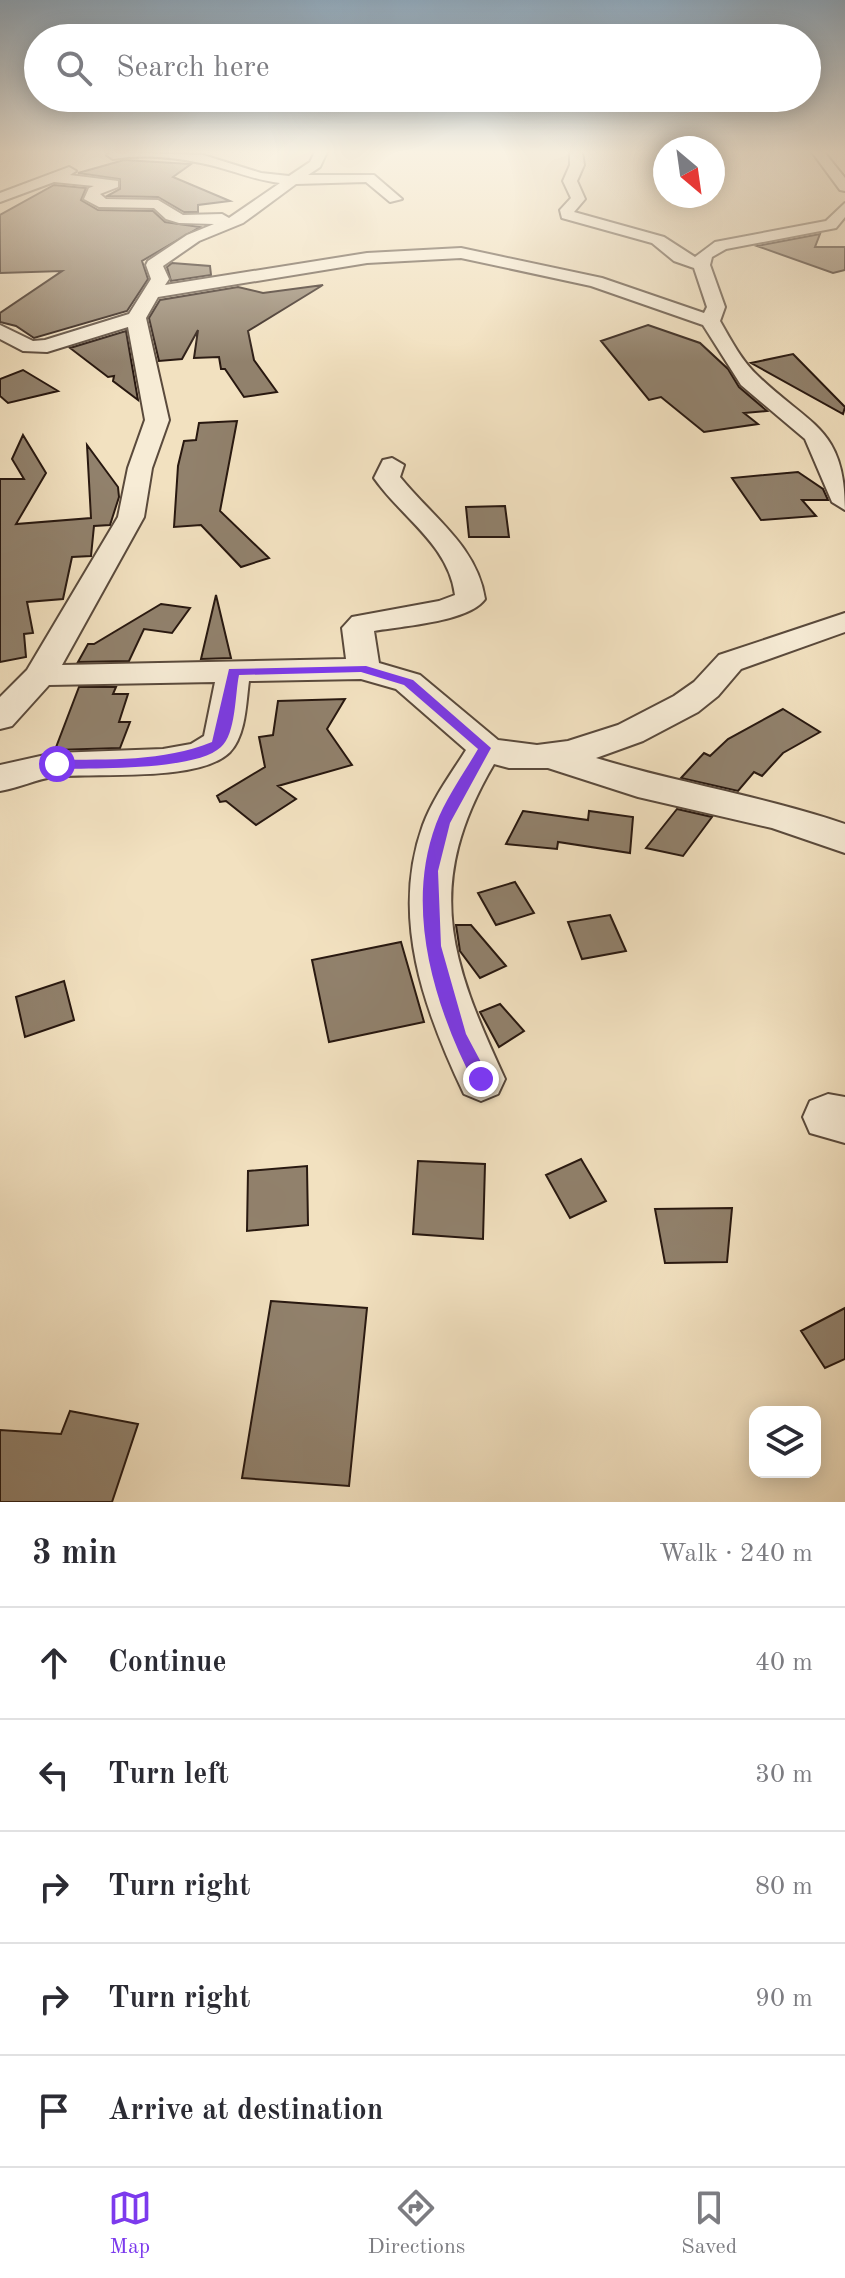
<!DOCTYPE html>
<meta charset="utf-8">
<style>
body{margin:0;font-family:"Old Standard TT",serif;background:#f7f7f7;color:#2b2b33}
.controls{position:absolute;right:24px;bottom:24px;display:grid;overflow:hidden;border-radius:16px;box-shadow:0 4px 20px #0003}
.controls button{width:72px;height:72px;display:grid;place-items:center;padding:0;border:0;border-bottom:2px solid #e1e1e2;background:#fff;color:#2b2b33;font:40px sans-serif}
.compass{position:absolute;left:653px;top:136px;width:72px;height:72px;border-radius:50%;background:#fff;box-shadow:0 4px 20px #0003;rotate:151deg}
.stop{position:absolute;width:24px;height:24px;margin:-18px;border:6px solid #7c3aed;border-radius:50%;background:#fff}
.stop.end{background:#7c3aed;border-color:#fff;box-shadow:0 2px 8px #0008}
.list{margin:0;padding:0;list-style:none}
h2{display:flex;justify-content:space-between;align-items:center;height:104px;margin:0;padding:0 32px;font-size:34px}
h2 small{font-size:26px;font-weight:400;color:#7c7c81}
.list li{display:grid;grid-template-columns:52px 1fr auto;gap:24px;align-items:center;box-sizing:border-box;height:112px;padding:0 32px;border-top:2px solid #e1e1e2}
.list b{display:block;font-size:30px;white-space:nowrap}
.list em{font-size:26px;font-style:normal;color:#7c7c81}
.icon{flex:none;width:44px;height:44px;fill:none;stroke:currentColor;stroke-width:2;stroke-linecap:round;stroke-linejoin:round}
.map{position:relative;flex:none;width:845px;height:1502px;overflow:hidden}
.search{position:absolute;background:#fff;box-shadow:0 4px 20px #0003;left:24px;right:24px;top:24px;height:88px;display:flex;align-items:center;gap:20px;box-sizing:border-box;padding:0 28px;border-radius:44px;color:#7c7c81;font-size:30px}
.sheet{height:664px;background:#fff}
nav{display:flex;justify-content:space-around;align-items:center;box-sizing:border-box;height:112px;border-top:2px solid #e1e1e2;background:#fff;font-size:22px;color:#7c7c81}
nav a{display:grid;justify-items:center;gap:4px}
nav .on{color:#7c3aed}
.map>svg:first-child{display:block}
</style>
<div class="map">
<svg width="845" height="1502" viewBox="0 0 845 1502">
<rect width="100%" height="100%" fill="#f2e1c0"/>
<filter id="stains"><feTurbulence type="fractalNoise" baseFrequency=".0025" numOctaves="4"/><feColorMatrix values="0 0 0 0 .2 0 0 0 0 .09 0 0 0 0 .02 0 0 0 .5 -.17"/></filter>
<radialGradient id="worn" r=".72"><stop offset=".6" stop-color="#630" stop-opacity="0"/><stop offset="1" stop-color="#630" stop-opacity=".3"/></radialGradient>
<path fill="#91816c" stroke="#281810" stroke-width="2" d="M124 160 191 164 173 177 230 201 198 205V212H184L158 197 107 196 120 189V179L78 173Z
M54 185 86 188 81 200 98 210 153 211 165 222 200 227 142 261 148 279 127 311 34 338 16 326 0 322V313L62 271 0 273V215Z
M820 234 815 247H845V270L833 273 757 246Z
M172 263 210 266 211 275 171 281 167 267Z
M323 285 248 331 254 360 277 392 244 397 225 369H221L219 357 194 358 198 330 182 359 159 361 149 318 160 300 238 287 263 293Z
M648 325 700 343 728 369 739 387 767 411 744 413 758 424 704 432 661 397 649 400 601 341Z
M126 331 138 400 113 381 114 376 108 377 70 348Z
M793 354 845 407 843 414 751 363Z
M23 370 58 391 8 403 0 396V379Z
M237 421 220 511 269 558 241 567 201 525 174 527 178 466 184 441 196 440 199 423Z
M23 435 46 473 16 524 91 518 87 445 118 487 119 497 110 525 94 526 91 556 72 557 63 599 27 602 33 633 24 634 26 657 0 662V479H24L12 459Z
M798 472 823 489 828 500H802L816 516 761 520 732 478Z
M505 506 509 537H469L466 507Z
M216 595 231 658 201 659Z
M161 604 190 608 172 633 144 629 129 661 78 662 88 644H94Z
M79 687H116L113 694H128L119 722H130L120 748 55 750Z
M345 699 327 729 352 765 278 786 296 799 256 825 226 801 220 802 217 796 265 767 259 737 273 735 278 701Z
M783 709 820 732 783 753 762 776 754 772 738 791 681 778 704 753 710 756 728 739Z
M677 809 712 817 683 856 646 848Z
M523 811 588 820 589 811 633 817 630 853 558 842 557 849 506 844Z
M515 882 534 913 496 925 478 893Z
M610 915 626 951 582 959 568 922Z
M456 925H471L506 966 480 978 460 951Z
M401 942 424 1022 329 1042 312 960Z
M64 981 74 1020 25 1037 16 997Z
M500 1004 524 1031 499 1047 480 1012Z
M581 1159 606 1201 570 1218 546 1175Z
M418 1161 485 1164 483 1239 413 1234Z
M307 1166 308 1225 247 1231 248 1171Z
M732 1208 727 1262 665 1263 655 1209Z
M271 1301 367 1308 349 1486 242 1478Z
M845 1308V1359L825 1368 801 1331Z
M70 1411 138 1424 112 1502H0V1430L61 1434Z"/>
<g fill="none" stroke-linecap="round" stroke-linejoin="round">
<g stroke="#5a4a3c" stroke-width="4">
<path id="minor" d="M111 152 203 155 261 173 289 176 310 162 315 152H327L320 167 308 175H374L402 199 390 202 366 182 296 184 243 223 199 241 163 266 169 279 165 285 367 253 461 248 602 278 704 313 707 307 694 268 674 261 652 243 562 218 560 210 571 198 563 181 570 165V152H582L584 165 577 181 585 199 574 212 664 237 695 257 715 242 826 221 845 203V217L836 228 726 249 712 257 710 265 725 307 720 321C731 340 742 362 759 377 810 426 845 428 845 510L832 502 805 439 741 385 703 325 591 286 461 258 367 263 158 297 146 318 169 420 152 468 144 517 62 665 346 659 342 628 352 617 439 601 455 595C449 545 401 517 374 478L383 460 392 458 404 465 400 477C432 517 477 546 485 599 469 622 401 626 374 631L379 663 420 675 498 740 537 745 568 741 618 725 674 696 694 682 719 655 845 613V632L741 669 718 696 698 712 643 741 596 758C678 783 763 796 845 824V853L772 828 638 797 548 768H509L494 764C423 885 450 960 505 1079L498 1094 481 1101 464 1094C424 1010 390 917 423 825 433 798 451 774 466 750L396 689 361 679 249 681C246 703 246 735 230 752 199 783 96 772 54 777 36 779 19 788 0 791V765L54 753 163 749 191 744 204 736 215 682 49 685 12 726 0 729V697L27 670 118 517 128 468 145 420 128 327 47 352 23 351 0 339V325L33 341 45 340 129 314 151 279 146 265 148 261 187 235 214 224 179 223 166 219 154 208 99 207 84 199 89 188 94 186 54 182 0 202V193L69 167 76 171 70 175 118 181V187L100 194 106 199 158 200 183 215 222 214 229 218 280 183C252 180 228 168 201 163 173 157 141 154 113 159L107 155Z
M812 152H824L845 178V191L840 190Z
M828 1094 845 1097V1143L810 1133 803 1117 810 1101Z"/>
</g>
<use href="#minor" fill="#f7ecd6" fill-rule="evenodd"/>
</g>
<linearGradient id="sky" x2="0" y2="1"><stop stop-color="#90abc0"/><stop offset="0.42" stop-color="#f9f2e3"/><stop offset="1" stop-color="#f9f2e3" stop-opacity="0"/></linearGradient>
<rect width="845" height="362" fill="url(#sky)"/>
<path fill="#7c3aed" d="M366 666 413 680 491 748 450 823 438 871 441 946 466 1034 490 1079 481 1087 475 1085C435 1008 404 910 436 824 446 798 464 773 478 749L404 685 361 672 239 675C235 694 236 734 221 747 196 771 92 768 57 769L50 764 57 760C109 759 163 762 212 742L229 669Z"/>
<rect width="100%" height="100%" filter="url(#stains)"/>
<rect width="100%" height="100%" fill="url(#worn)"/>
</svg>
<div class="controls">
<button><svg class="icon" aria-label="layers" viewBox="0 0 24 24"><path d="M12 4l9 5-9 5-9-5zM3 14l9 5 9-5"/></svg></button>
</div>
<svg class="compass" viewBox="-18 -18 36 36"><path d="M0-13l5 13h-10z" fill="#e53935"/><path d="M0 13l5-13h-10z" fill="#7c7c81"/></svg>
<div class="stop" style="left:57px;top:764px"></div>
<div class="stop end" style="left:481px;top:1079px"></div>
<div class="search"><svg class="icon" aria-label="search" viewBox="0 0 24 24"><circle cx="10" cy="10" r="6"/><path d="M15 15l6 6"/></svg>Search here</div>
</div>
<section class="sheet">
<h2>3 min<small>Walk · 240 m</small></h2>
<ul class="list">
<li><svg class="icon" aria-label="ahead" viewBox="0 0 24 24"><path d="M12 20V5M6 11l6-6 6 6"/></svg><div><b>Continue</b></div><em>40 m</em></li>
<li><svg class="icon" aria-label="left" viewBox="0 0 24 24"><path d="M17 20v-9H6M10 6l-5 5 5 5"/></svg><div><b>Turn left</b></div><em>30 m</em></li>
<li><svg class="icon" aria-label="right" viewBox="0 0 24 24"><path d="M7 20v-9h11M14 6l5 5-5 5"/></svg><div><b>Turn right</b></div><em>80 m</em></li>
<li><svg class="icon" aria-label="right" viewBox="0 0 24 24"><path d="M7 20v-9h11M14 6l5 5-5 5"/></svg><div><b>Turn right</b></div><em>90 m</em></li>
<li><svg class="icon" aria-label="arrive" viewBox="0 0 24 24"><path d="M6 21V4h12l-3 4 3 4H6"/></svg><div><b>Arrive at destination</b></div></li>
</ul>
</section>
<nav>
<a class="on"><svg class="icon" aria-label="map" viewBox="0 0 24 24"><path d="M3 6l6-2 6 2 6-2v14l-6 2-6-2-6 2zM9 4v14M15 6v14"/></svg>Map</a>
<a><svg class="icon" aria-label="directions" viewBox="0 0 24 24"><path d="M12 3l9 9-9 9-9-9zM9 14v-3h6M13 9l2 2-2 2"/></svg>Directions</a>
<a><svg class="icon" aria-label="saved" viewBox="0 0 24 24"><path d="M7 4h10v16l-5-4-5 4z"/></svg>Saved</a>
</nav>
